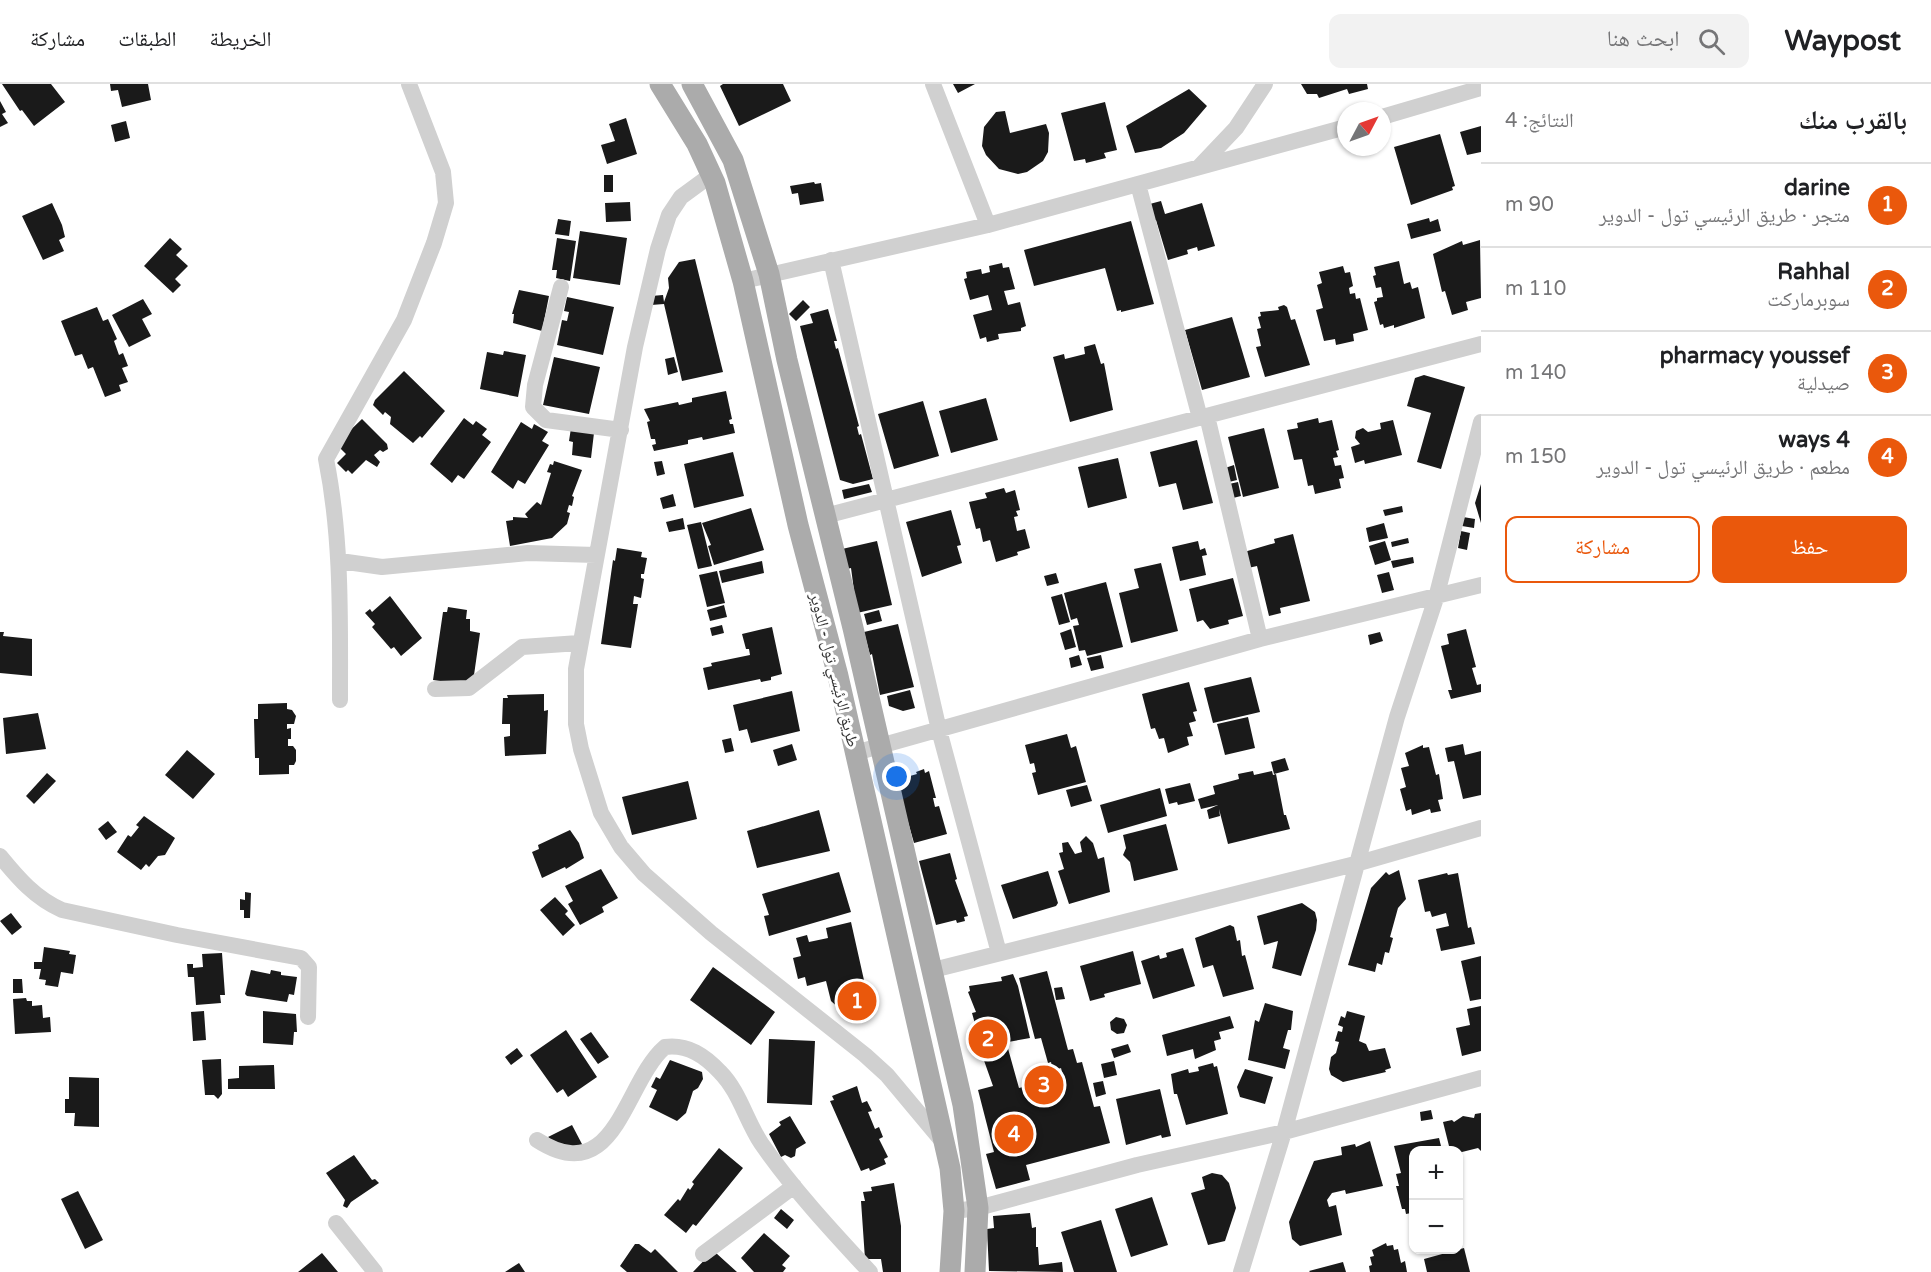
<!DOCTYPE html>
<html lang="ar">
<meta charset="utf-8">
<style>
body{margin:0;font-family:"Varela Round","Noto Naskh Arabic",sans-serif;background:#f2f2f2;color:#202124;direction:rtl}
.controls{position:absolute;right:18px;bottom:18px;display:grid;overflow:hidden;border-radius:12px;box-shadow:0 2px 4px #0004}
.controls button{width:54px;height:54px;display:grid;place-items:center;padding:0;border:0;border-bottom:2px solid #e0e0e0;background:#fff;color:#202124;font:30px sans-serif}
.compass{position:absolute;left:1337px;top:18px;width:54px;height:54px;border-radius:50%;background:#fff;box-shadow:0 2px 4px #0004;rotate:49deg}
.you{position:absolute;left:897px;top:693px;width:21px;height:21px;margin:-15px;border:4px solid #fff;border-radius:50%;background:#1a73e8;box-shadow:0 0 0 9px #1a73e833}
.badge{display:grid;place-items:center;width:39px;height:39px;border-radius:50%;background:#ea580c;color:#fff;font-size:20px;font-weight:700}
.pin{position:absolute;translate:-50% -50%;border:3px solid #fff;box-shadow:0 2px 6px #0006}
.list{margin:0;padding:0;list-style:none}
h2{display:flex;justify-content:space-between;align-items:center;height:78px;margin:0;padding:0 24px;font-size:26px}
h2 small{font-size:20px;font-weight:400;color:#757577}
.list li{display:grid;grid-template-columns:39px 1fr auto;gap:18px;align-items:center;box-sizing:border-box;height:84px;padding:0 24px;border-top:2px solid #e0e0e0}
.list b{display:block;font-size:22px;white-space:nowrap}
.list p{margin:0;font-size:20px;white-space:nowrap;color:#757577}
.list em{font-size:20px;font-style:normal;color:#757577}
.actions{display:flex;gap:12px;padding:18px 24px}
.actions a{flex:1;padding:14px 0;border:2px solid #ea580c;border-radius:12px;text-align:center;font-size:21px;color:#ea580c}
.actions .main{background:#ea580c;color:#fff}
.icon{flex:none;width:33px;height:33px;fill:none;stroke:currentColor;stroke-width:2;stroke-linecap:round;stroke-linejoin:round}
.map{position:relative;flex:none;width:1481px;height:1188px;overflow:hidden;direction:ltr}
header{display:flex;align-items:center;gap:36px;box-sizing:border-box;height:84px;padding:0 30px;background:#fff;border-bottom:2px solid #e0e0e0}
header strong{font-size:28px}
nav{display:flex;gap:33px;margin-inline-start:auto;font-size:21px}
.search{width:420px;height:54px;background:#f2f2f2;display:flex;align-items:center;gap:15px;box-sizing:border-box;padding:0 21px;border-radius:12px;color:#757577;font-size:22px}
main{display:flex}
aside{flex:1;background:#fff}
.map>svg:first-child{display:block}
</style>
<header>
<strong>Waypost</strong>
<div class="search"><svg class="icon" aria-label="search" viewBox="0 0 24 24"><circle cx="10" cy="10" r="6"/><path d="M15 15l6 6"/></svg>ابحث هنا</div>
<nav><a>الخريطة</a><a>الطبقات</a><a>مشاركة</a></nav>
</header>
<main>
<aside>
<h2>بالقرب منك<small>النتائج: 4</small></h2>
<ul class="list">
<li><span class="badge">1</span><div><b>darine</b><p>متجر · طريق الرئيسي تول - الدوير</p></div><em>90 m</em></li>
<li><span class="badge">2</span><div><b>Rahhal</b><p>سوبرماركت</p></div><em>110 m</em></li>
<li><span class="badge">3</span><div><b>pharmacy youssef</b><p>صيدلية</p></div><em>140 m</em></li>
<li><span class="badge">4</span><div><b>4 ways</b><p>مطعم · طريق الرئيسي تول - الدوير</p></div><em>150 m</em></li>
</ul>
<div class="actions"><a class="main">حفظ</a><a>مشاركة</a></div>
</aside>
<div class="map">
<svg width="1481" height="1188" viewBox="0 0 1481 1188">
<rect width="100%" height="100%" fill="#fff"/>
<path fill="#1a1a1a" d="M2 0H51L65 18 34 42 22 26 20 27Z
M110 0H148L151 16 122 23 118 6 111 7Z
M723 0H783L791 17 739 42 720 2Z
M953 0H975L958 9Z
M1301 0H1367L1368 5 1349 10 1347 5 1319 14 1317 10H1307Z
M1189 5 1207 22 1184 49 1161 64 1135 69 1126 42Z
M0 17 6 28 2 30 8 39 0 43Z
M1105 18 1117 66 1104 69 1106 74 1086 79 1085 75 1074 77 1061 29Z
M1005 27 1010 49 1046 40 1049 49 1048 68 1043 77 1027 88 1018 90 999 85 986 71 982 62 984 43 996 28Z
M626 34 637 70 607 80 601 61 615 57 609 40Z
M126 37 130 54 115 58 111 41Z
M1481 42V68L1467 71 1460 48Z
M1440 50 1455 102 1452 103 1453 106 1411 121 1394 63Z
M604 91H613V108H604Z
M814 98 815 100 821 99 824 117 800 121 798 109 792 110 790 102Z
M1161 117 1165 130 1202 119 1215 162 1198 167 1197 163 1187 166 1188 170 1168 176 1156 136 1151 137 1146 121Z
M630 118 631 137 606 138 605 119Z
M52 119 62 141 65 153 59 156 64 167 43 176 22 132Z
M1429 134 1430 138 1438 135 1441 147 1411 155 1407 140Z
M558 135 571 137 569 152 555 150Z
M1131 137 1154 220 1121 228V226L1117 227 1105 184 1034 202 1024 166Z
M580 147 627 154 620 201 573 194Z
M170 154 182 165 176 171 188 182 175 195 181 201 173 209 144 182Z
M557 154 576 157 570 197 556 194 557 186H552Z
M1480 156 1481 214 1466 218 1468 226 1452 231 1445 207 1442 208 1433 170 1462 157 1463 161Z
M695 175 723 288 682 297 664 220 651 221V212L663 211 664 218 669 204 668 194 679 178Z
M1399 177 1404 200 1410 198 1412 205 1418 203 1425 234 1394 244V241L1384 244 1383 240 1380 241 1374 218 1377 217V214L1383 213 1381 203 1376 204 1373 192 1376 191 1374 183Z
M1002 179 1003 184 1009 183 1015 205 1004 207 1008 221 1020 218 1026 242 1021 244V247L998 250 999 255 987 258 986 253 980 255 973 231 992 226 988 211 970 216 964 195 967 194 966 188 981 185 982 190 990 188 989 182Z
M1343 182 1345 189 1350 188 1353 202 1349 204 1350 210 1355 209 1356 215 1360 214 1368 246 1353 250 1354 257 1336 261 1335 255 1324 257 1316 226 1323 224 1317 201 1322 199 1319 188Z
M519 206 549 212 542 247 513 239 514 230H512Z
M567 213 614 223 603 271 557 261 562 236 567 237 569 228 564 227Z
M143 215 152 230 142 235 151 252 129 263 112 231Z
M803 216 810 223 796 237 789 230Z
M1284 221 1287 223 1291 236 1295 235 1310 281 1265 293 1256 263 1261 262 1257 245 1261 244 1258 233 1261 232 1260 228 1279 226 1278 223Z
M97 223 103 237 108 235 117 255 114 257 119 271 123 269 128 282 122 284 128 298 119 301 121 307 105 313 93 283 88 285 82 270 75 272 61 237Z
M828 225 837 257H834L836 265 838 264 859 342 857 343 859 351 861 350 873 395 853 400 840 396 800 242 813 239 810 230Z
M1232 233 1250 293 1202 306 1185 246Z
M1095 260 1101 280 1104 279 1113 326 1070 338 1053 273 1064 270 1065 275 1085 270 1084 263Z
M504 267 526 271 518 313 480 305 487 268 503 271Z
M554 273 600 283 589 330 543 321Z
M674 273 678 288 668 291 665 275Z
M404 287 445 327 422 354 420 352 413 359 390 340 391 333 385 328 383 331 373 321 375 316Z
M1424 291 1465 303 1441 385 1417 378 1431 329 1407 322 1415 294Z
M726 307 732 335 729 336 730 340H733L735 349 703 356 702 353 688 356V360L654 367 652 361 656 360 655 355H651L647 338 650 337 644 325 678 318 679 321 692 318V314Z
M986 314 998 356 951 369 939 327Z
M923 317 939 372 894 385 878 330Z
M464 334 473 341 476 337 487 345 482 351 491 358 464 395 458 391 452 399 430 380Z
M1318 334 1319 339 1332 336 1339 366 1336 367 1338 373 1333 374 1335 382 1341 381 1344 394 1339 395 1341 404 1315 410 1313 401 1308 402 1302 375 1294 376 1287 346 1298 344 1297 339Z
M362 335 387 360 388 365 383 368 380 366 374 371 380 378 377 383 366 376 352 390 348 386 346 388 337 379 346 370 336 360Z
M1393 336 1402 371 1365 380 1364 376 1355 379 1351 363 1360 360 1355 354 1356 347 1363 344 1368 348 1381 345 1380 339Z
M521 338 532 345 534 340 548 348 542 357 549 361 525 400 518 396 513 405 491 388Z
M571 344 594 349 591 374 572 371 573 358 569 357Z
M1264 344 1279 404 1243 413 1228 353Z
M1197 356 1213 419 1183 426 1176 399 1159 403 1150 368Z
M733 368 744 412 694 424 684 380Z
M1118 374 1127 414 1088 424 1078 383Z
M554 377 582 386 572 412 574 413 572 422 569 421 567 428 570 429 567 440 552 454 510 462 506 437 513 436V433L528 434 525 430 537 418 541 421 551 389 547 388 550 380 553 381Z
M662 377 665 390 657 392 654 378Z
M1234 381 1237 396 1229 398 1225 384Z
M1238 398 1241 412 1233 414 1229 400Z
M869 400 872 408 844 415 842 406Z
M1481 400V439L1475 419Z
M1004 404 1006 409 1015 406 1020 426 1016 427 1018 432 1014 433 1017 447 1025 445 1030 464 1017 468 1018 471 996 478 990 456 983 458 980 444 976 445 969 418 987 414 985 409Z
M673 410 676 422 663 425 660 414Z
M1402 422 1403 428 1385 432 1383 426Z
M751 424 764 466 714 481 708 462 711 461 702 439Z
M951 426 961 461 957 462 962 479 922 493 906 438Z
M1463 433 1475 435 1474 444 1462 442Z
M683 434 685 445 669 448 666 438Z
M701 438 712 482 698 485 687 441Z
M1384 439 1388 454 1369 458 1366 444Z
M1461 447 1470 449 1467 466 1458 464Z
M1293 450 1310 517 1280 524 1281 529 1269 532 1257 482 1248 484 1244 468 1275 459 1274 455Z
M1408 454 1409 459 1392 463 1391 458Z
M877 457 892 521 857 529 851 484 847 485 842 465Z
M1198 457 1200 466 1205 464 1207 471 1202 472 1206 491 1180 497 1172 463Z
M1385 457 1391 476 1375 481 1369 462Z
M617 464 642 468 641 473 647 474 644 490H641V494L644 495 641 514 634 512 633 520H638L631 564 601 560 613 476 615 477Z
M1413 473 1414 479 1393 484 1391 477Z
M762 477 764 489 722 499 719 487Z
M1161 479 1178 547 1131 559 1119 509 1139 504 1134 485Z
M717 487 725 519 707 523 699 491Z
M1389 488 1394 506 1382 509 1377 491Z
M1056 489 1059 499 1047 502 1044 492Z
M1233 494 1243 532 1228 536 1229 540 1210 545 1203 536 1197 538 1189 505Z
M1106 498 1123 563 1087 572 1085 566 1079 567 1073 542 1079 541 1077 534 1071 536 1064 509Z
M1062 510 1070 538 1059 541 1051 513Z
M390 512 422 554 401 572 394 563 391 565 372 543 375 540 365 529 370 525 372 528Z
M724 521 727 533 710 537 707 526Z
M448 523 467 526 466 535H470V547L480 549 473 598 462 600 433 596 443 528H447Z
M879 526 882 537 867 541 864 530Z
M898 540 914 603 880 611 872 570 870 571 864 548Z
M722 541 724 549 712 552 710 544Z
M772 543 782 590 771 593V596L761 598 760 595 708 606 703 584 712 582 711 579 750 571 749 565H746L742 550Z
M1071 545 1076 563 1065 566 1060 549Z
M1466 545 1476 583 1472 584 1477 601 1481 600V608L1451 615 1448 606H1452L1441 562 1449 560 1447 550Z
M0 548H4L3 552 32 555V592L0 589Z
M1380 548 1383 557 1370 561 1368 551Z
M1079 571 1082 581 1071 584 1069 574Z
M1101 571 1104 584 1091 587 1087 574Z
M1251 593 1260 628 1213 639 1204 604Z
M1189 598 1197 627 1193 628 1196 637 1189 639 1193 652 1187 653 1189 661 1168 669 1164 654 1159 655 1155 644 1151 645 1142 610Z
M910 606 915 624 903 627 889 622 887 612Z
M792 607 800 647 751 659 747 645 739 647 733 621Z
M544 610V627L548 626 546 670 505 672 504 653 510 652V640H502L503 614H508L507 611Z
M287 619V625L292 626 296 632 294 640H287V645L291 644V655H288V662H293L296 666V677L294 681H289V690L259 691V674H255L254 635H258V620Z
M38 629 46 665 6 670 3 634Z
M1248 633 1255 664 1225 671 1217 640Z
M1067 650 1071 664 1076 662 1086 698 1038 711 1032 689 1036 688 1034 679 1030 680 1025 661Z
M731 654 734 667 725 669 722 656Z
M792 660 797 676 778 682 773 666Z
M1463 660 1465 671 1481 667V711L1463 715 1454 677 1448 678 1445 664Z
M1423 661V664L1429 663 1436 691 1439 690 1443 715 1438 716 1441 727 1431 729 1430 725 1412 731 1411 725 1406 727 1400 705 1406 703 1401 684 1409 682 1405 669Z
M187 666 215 690 193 715 165 691Z
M1285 674 1289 686 1274 690 1271 678Z
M924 685 925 689 929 687 936 714H933L935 723 939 722 947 750 914 759 896 696 917 690 916 688Z
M1253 687 1254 691 1272 687 1273 691 1276 690 1284 731H1286L1290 745 1228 760 1219 725 1220 732 1209 735 1207 726 1218 721 1201 725 1198 715 1215 710 1213 702 1239 695 1238 690Z
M47 689 56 697 34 720 26 712Z
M688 697 697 735 632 751 622 713Z
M1190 699 1195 717 1178 721 1177 718 1169 720 1165 705Z
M1087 701 1092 717 1071 723 1066 706Z
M1160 704 1167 732 1108 749 1100 721Z
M819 726 830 767 757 784 747 747Z
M144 732 175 754 165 771 158 772 149 783 146 780 141 786 117 768 128 751 131 753 139 743 136 741Z
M108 737 117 748 106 756 98 745Z
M1166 740 1178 786 1134 797 1130 778 1123 771 1126 764 1123 751Z
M570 746 579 759 584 774 566 785 565 783 542 794 532 768 539 765 538 761Z
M1086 752 1093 759 1098 775 1104 773 1110 808 1069 820 1058 787 1064 785 1059 769 1063 768 1062 759 1068 758 1075 770 1082 768 1080 758Z
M950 769 957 795 955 796 968 832 964 833 965 837 957 839 956 836 936 841 919 777Z
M601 785 618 814 602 823 604 828 580 841 568 820 573 817 565 802Z
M1399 786 1406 815 1398 824 1390 853 1393 854 1389 869 1385 868 1382 881 1377 879 1375 888 1348 881 1371 804 1386 788 1389 791Z
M1048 787 1058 819 1056 822 1013 835 1001 801Z
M839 788 851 828 769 852 764 832 769 831 762 810Z
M1447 789 1448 791 1458 789 1468 844 1471 843 1475 860 1441 867 1436 845 1449 842 1446 829 1432 833 1430 827 1425 828 1418 796Z
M245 808 251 809 250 834H244V826H240V815L245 816Z
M555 813 568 827 565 830 575 841 563 852 540 826Z
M1302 819 1315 828 1317 836 1316 846 1301 892 1272 884 1278 857 1264 861 1257 832Z
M11 829 22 843 12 851 0 837Z
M851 838 872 932 853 937 831 917 826 897 807 902 805 893 798 895 793 874 801 872 796 854 807 851 809 858 828 854 826 844Z
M1230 841 1234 843 1237 857 1240 856 1242 872 1245 871 1254 905 1223 913 1213 881 1203 884 1195 854Z
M44 863 70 867 69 870 76 871 73 890 61 888 58 903 45 901 46 896 39 895 41 885H34V878H42Z
M1183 864 1195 902 1153 915 1141 877 1159 871 1160 875 1167 873 1166 869Z
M1133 867 1141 900 1104 910 1105 913 1090 917 1080 882Z
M222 869 225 911H220L221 919 196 921 194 893H188L187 880H193V884L203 883 202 870Z
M1481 872V915L1470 917 1461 877Z
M713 883 775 928 751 961 690 916Z
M251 886 270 890 271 886 281 888V891L297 893 294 911 289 910 287 918 247 912 245 910Z
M1047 887 1068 966 1073 965 1077 979 1082 978 1094 1023 1100 1022 1110 1059 1026 1081 1030 1096 996 1105 986 1070 994 1068 978 1006 993 1002 981 968 988 966 987 963 981 964 979 955 982 954 980 946 977 947 972 929 976 928 968 908 970 907 969 902 1002 897 1001 893 1013 890 1018 902 1030 954 997 960 998 963 1007 961 1019 1004 1036 1000 1039 1011 1066 1004 1061 984 1053 987 1051 978 1048 979 1041 954 1035 955 1019 894Z
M13 895H22L23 909H13Z
M1062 903 1065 915 1056 916 1054 904Z
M26 914 27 917H32V922L42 921 43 934 50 933 51 948 15 950 13 915Z
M1265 919 1293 927 1291 946H1288L1283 964 1290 966 1285 985 1248 976 1255 936 1259 938Z
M1481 922V967L1462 972 1456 944 1470 941 1467 925Z
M204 927 206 956 193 957 191 928Z
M263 927 296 930 297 948H294L293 961 263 959Z
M1347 927 1365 932 1359 957 1366 960 1369 967 1385 964 1391 984 1385 986 1386 988 1343 998 1331 991 1329 985 1331 973 1336 969 1339 958 1335 957 1338 947 1342 948 1343 943 1338 941 1341 932 1345 934Z
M1230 932 1234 944 1219 948 1221 955 1214 957 1216 966 1195 975 1193 965 1167 972 1162 951Z
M1116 933 1124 935 1127 941 1124 949 1117 950 1111 946 1110 938Z
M566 946 597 993 568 1013 563 1005 557 1009 530 971Z
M591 948 609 973 598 980 580 955Z
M769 955 815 957 812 1021 767 1019Z
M1128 960 1131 968 1114 974 1111 965Z
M517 964 523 972 511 981 505 973Z
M221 975 222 1010 218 1015 214 1011H205L202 976Z
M670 976 702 988 703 995 698 1004 693 1007 686 1029 677 1037 649 1023 657 1006 651 1003 656 993 660 995Z
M1114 977 1117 991 1104 994 1101 980Z
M1213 979 1214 983 1217 982 1228 1030 1186 1041 1177 1010H1174L1171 990 1188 985 1189 989 1199 987 1198 983Z
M274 981 275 1005H228V995L239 994V982Z
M1245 985 1273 993 1265 1020 1240 1013 1237 1003Z
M69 993 99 994V1043L74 1042 75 1029H65V1015H69Z
M1103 997 1106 1010 1096 1013 1093 999Z
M857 1002 862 1019 867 1017 872 1027 868 1028 875 1045 879 1043 883 1053 879 1055 888 1073 884 1075 886 1080 870 1087 869 1084 861 1087 830 1017 834 1016 832 1012Z
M1160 1005 1171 1052 1162 1054 1161 1051 1126 1061 1116 1015Z
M1431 1026 1433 1035 1421 1037 1420 1028Z
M1481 1029V1067L1478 1064 1458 1069V1066H1450L1443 1038 1452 1036 1454 1038 1463 1032 1474 1034 1475 1030Z
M790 1032 806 1059 796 1065 795 1072 791 1074 785 1071 781 1073 769 1050 781 1041 779 1038Z
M572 1041 583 1062 562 1066 548 1053Z
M1439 1054 1442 1066H1414L1413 1137 1411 1129 1406 1130 1405 1125H1402L1396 1102H1399L1396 1090 1401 1089 1394 1062Z
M1370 1057 1383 1102 1346 1110 1345 1106 1332 1109 1327 1116 1329 1123 1336 1121 1342 1151 1300 1162 1292 1155 1289 1138 1314 1077 1342 1071 1341 1063 1355 1060 1356 1063Z
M719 1064 743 1084 696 1142 693 1140 686 1149 664 1131 678 1115 680 1117 688 1104 690 1106 694 1100 692 1098Z
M354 1071 372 1096 375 1095 379 1099 351 1118 347 1124 343 1122 345 1116 326 1089Z
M1212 1089 1222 1091 1229 1099 1236 1124 1225 1157 1208 1161 1191 1109 1205 1105 1202 1093Z
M894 1099 901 1142V1188H883L881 1175H865L861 1117H865L863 1108 872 1107 871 1103Z
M78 1107 103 1156 85 1165 61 1115Z
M1152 1113 1168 1161 1131 1173 1115 1125Z
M781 1125 794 1136 787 1145 774 1134Z
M1030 1129 1032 1144 1036 1143V1163H1038L1039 1181 1062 1178 1063 1188 989 1187 987 1145 994 1144 993 1132Z
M1101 1136 1117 1188H1074L1061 1148Z
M764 1149 790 1172 782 1181 786 1184 783 1188H754L741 1174Z
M1386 1159 1387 1162 1393 1161 1394 1166 1398 1165 1401 1179 1405 1177 1407 1188H1370L1369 1182 1372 1181 1370 1173 1374 1172 1372 1166Z
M635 1160H639L651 1169 655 1165 678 1188H627L620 1182Z
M1464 1164 1470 1188H1427L1424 1175Z
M713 1167 716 1169 737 1188H693Z
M322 1169 338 1188H298Z
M1343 1178 1346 1188H1310L1309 1187Z
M519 1179 525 1188H505Z"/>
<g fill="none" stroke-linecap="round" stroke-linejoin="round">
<path stroke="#d0d0d0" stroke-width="16" d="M933 0 988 141
M1382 33 1481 4
M1199 83 1236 44 1265 0
M711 91 681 113 669 131 658 165 635 263 576 585V640L581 665 601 729 621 763 644 790 711 849 865 971 887 991 943 1058
M1138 100 1200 334
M831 176 939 646 999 869
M743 197 988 141 1346 43
M561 203 535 301 533 323 546 336 621 346
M1207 332 1260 555
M825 432 1481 260
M340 477 382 483 528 469 596 471
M435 605 469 604 522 563 579 559
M340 616C340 534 342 455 326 375L404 236 434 159 446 119 443 88 409 0
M855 669 1260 555 1481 501
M0 772C18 794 35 814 62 826L177 851 301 874 309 883 308 933
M933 886 1359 779 1481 744
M537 1056C616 1107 624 998 665 963 688 960 705 972 720 988 739 1007 746 1036 761 1059 793 1105 832 1147 870 1188
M954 1127 978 1124 1137 1081 1284 1048 1481 994
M336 1139 375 1188
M703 1170 794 1102
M1241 1188 1284 1048 1397 633 1436 514 1481 338"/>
<path stroke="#ababab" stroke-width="21" d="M660 0 697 60 715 99 743 197 798 441 838 592 950 1084 954 1127 950 1188
M692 0 733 76 769 190 787 276 853 544 963 1021 978 1124 975 1188"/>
</g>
<g text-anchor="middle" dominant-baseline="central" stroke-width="6" stroke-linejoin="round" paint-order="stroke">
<g font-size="16" fill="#333" stroke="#fff">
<text transform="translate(834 586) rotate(76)">طريق الرئيسي تول - الدوير</text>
</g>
</g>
</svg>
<div class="controls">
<button>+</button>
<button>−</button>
</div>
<svg class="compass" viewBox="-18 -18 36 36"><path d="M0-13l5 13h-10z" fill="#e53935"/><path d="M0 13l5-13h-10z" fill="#757577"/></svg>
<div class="you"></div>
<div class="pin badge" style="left:857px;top:917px">1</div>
<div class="pin badge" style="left:988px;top:955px">2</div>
<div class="pin badge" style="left:1044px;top:1001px">3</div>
<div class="pin badge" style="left:1014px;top:1050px">4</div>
</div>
</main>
